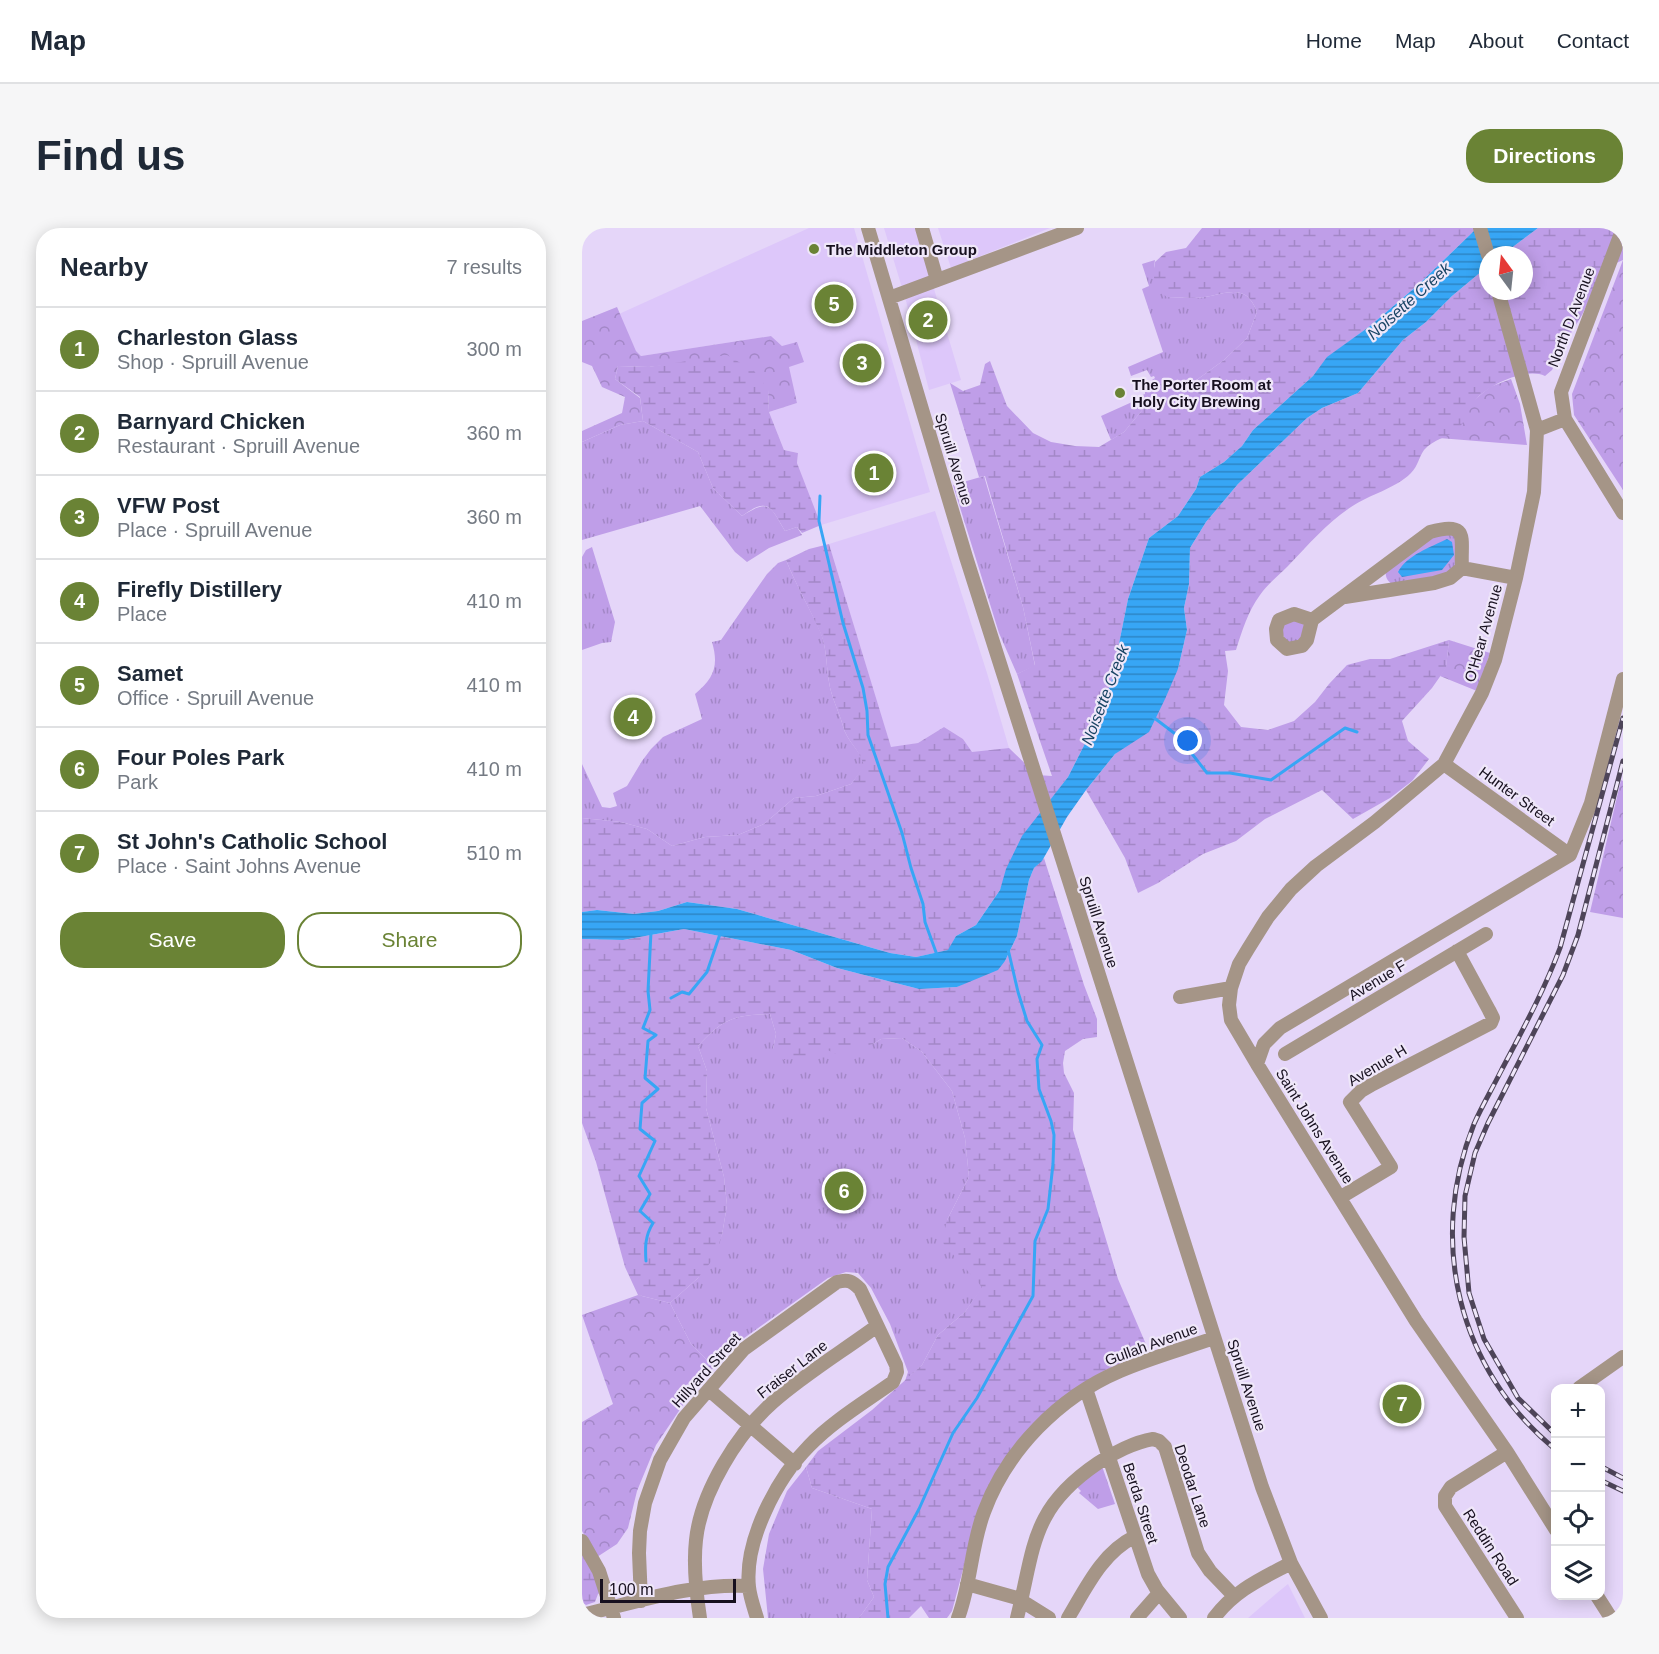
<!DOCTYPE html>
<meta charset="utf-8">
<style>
body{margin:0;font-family:Helvetica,sans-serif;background:#f6f6f7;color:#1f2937}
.controls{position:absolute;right:18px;bottom:18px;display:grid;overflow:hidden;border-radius:12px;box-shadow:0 3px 15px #0003}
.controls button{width:54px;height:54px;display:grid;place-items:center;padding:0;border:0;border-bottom:2px solid #e0e1e3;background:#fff;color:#1f2937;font:30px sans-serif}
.compass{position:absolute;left:897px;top:18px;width:54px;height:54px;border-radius:50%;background:#fff;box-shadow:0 3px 15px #0003;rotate:345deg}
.scale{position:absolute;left:18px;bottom:15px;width:136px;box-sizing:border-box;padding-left:6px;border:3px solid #17101f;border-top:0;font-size:16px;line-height:21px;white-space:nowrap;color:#17101f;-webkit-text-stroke:4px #efe7f9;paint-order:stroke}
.you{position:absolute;left:606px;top:513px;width:21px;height:21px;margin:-15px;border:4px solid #fff;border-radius:50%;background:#1a73e8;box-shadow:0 0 0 9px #1a73e833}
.badge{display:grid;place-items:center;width:39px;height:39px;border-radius:50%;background:#6a8335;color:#fff;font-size:20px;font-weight:700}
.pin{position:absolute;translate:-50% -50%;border:3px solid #fff;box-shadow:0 2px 6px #0006}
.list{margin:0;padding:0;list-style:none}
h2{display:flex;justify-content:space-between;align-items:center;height:78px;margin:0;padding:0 24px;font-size:26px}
h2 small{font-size:20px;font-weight:400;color:#747a83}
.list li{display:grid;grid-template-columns:39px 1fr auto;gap:18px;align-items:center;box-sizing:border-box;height:84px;padding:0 24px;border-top:2px solid #e0e1e3}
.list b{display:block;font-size:22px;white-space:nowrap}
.list p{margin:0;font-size:20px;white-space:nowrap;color:#747a83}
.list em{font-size:20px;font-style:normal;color:#747a83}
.actions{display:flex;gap:12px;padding:18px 24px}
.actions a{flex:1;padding:14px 0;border:2px solid #6a8335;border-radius:24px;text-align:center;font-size:21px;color:#6a8335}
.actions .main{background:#6a8335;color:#fff}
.icon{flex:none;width:33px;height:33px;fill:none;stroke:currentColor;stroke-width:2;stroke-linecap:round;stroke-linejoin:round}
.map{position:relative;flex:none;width:1041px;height:1390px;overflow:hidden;border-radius:24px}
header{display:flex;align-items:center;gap:36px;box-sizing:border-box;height:84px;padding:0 30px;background:#fff;border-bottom:2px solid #e0e1e3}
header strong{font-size:28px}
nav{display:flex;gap:33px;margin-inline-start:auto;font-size:21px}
.intro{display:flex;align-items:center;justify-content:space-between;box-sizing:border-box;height:144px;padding:0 36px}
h1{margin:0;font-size:42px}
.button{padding:15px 27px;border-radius:24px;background:#6a8335;color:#fff;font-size:21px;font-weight:700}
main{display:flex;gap:36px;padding:0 36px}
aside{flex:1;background:#fff;border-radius:24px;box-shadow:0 3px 15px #0003}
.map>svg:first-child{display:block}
</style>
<header>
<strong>Map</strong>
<nav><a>Home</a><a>Map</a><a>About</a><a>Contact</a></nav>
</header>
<div class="intro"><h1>Find us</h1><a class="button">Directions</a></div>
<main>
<aside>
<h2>Nearby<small>7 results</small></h2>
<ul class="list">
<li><span class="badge">1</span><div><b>Charleston Glass</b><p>Shop · Spruill Avenue</p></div><em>300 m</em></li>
<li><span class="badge">2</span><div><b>Barnyard Chicken</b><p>Restaurant · Spruill Avenue</p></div><em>360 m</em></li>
<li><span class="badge">3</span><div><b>VFW Post</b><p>Place · Spruill Avenue</p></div><em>360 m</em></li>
<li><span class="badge">4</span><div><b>Firefly Distillery</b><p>Place</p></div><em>410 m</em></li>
<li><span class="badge">5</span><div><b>Samet</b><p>Office · Spruill Avenue</p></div><em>410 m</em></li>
<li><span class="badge">6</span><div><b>Four Poles Park</b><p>Park</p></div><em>410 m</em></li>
<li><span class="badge">7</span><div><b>St John's Catholic School</b><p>Place · Saint Johns Avenue</p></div><em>510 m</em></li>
</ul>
<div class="actions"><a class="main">Save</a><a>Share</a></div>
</aside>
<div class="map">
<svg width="1041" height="1390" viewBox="0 0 1041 1390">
<defs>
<pattern id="grass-tufts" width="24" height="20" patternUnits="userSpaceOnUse" patternTransform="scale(1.5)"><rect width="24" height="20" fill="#bf9ee8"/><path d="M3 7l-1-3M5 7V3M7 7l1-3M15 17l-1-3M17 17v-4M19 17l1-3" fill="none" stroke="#a387c7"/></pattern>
<pattern id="forest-crowns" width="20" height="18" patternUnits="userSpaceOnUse" patternTransform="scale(1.5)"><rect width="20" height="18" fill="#bf9ee8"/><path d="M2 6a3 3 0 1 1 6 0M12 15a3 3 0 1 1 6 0" fill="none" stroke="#a387c7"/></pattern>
<pattern id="wetland-marsh" width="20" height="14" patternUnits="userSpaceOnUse" patternTransform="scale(1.5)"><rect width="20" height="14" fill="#bf9ee8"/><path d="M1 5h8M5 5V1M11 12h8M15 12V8" fill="none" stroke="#a387c7"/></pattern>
<pattern id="water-rules" width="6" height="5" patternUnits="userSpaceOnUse" patternTransform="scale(1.5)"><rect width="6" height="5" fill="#37a6f5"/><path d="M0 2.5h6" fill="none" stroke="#2d86c6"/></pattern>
</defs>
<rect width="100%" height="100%" fill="#e5d6f9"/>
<path fill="#ddc7fa" d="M227 0H272L348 264 239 297 231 281 215 235 216 225 202 222 187 184 215 175 200 118 189 108 59 128 54 123 37 86Z
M302 0H334L379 152 347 162 324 73Z
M356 0H468L369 40Z
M353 283 405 445 427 520 390 525 381 511 362 499 336 515 309 520 247 316Z
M706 1356 723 1390H666L695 1365Z"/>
<path fill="url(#grass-tufts)" d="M573 32 572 39 585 69C597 69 611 71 623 69 647 65 664 55 675 84L665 110 642 132 605 159 601 167 597 170 562 180 542 204 529 212 519 188 559 170 558 168 563 166V164L574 159 570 152 573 150 572 148 569 149 565 142 549 148 546 139 581 124 560 61 567 58 560 36Z
M61 193 116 224 131 260 160 288C188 270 188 278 203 303L215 299 220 307 187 320 165 334 153 324 118 278 0 312V214L38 197Z
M402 248 441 379 453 438 435 446 417 405 371 257Z
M861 303 874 308C875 324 878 338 864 347L811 357C804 352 803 348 804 340Z
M10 319 33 394 29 414 20 415 0 422V329L4 322Z
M204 332C214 357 227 379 238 403 245 419 244 437 247 454 249 469 257 483 261 498 265 514 278 521 283 538L269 556 234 568 212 570 182 596 156 607 123 609 90 618 65 601 39 594 0 590V536L20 579 28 580 35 578 31 565 45 558 60 533 69 521 81 509 120 491 113 466C132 450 137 438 130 414L139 412 185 346 196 335Z
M703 393H719L722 397 718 415 703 414 699 399Z
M188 786 194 806 191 821 291 816 299 811 320 810 340 824 370 863 383 910 387 949 365 992 389 1045 401 1059 383 1084 356 1107 340 1137 323 1153 326 1144 308 1096 289 1060 276 1045 264 1044 246 1050 158 1113 132 1139 109 1116 88 1075 116 1050 140 1007 145 977 142 949 124 880 125 843 116 818C141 791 151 787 188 786Z
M520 1238 533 1276 516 1281 497 1265 499 1263 493 1257Z
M224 1239 230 1260 290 1281 285 1352 292 1369 277 1390H186L181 1341 187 1306 205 1263Z"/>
<path fill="url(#forest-crowns)" d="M1041 32V262L992 187 990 166Z
M35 79 54 123 59 128 189 108 200 118 215 114 222 134 207 139 215 175 187 184 186 162 103 135 66 139 36 138 33 151 58 170 61 193 38 197 0 214V203L40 185 43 169 20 159 10 138 0 134V93Z
M929 151 938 176 945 217 857 210 876 200 891 173 908 159Z
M867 412 908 425 895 463 858 448 864 439Z
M1039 552 1041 553V690L1008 684Z
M56 1067 88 1075 109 1116 132 1139 103 1174 74 1217 55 1263 46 1300 35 1316 15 1329 0 1303V1194L31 1176 0 1087Z"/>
<path fill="url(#wetland-marsh)" d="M620 0H895L836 57 788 98 746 129 731 148 671 202 660 218 642 234 618 249 614 261 596 288 567 310 546 371 529 455 518 486 486 549 458 586 430 630 418 662 394 697 374 708 367 722 334 729 308 725 155 681 105 674 76 683 52 686 15 682 0 684V590L39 594 65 601 90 618 123 609 156 607 182 596 212 570 234 568 269 556 282 538C278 521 265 514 261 498 257 483 249 469 247 454 244 437 245 419 238 404 227 379 214 357 204 332L227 321 247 316 309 519 336 515 362 499 381 511 390 524 427 520 455 547 470 548 435 446 453 437 441 379 403 248 397 249 368 155 381 163 398 157 403 136 408 133 425 178 451 205 469 214 493 218 517 219 542 204 562 180 578 172 597 170 601 167 605 159 642 132 665 110 675 84C664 55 647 65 623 69 611 71 597 69 585 69 572 61 570 49 573 34L584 24 604 20Z
M956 0H1041V32L1023 40 1000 87 983 115 970 142 963 148C943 139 907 157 893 172 886 180 884 192 877 200 868 209 851 211 842 222 837 229 836 238 829 245 813 261 788 266 769 279 746 294 726 317 706 338 696 348 686 356 678 367 666 383 660 403 654 422L643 423 646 443 642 477 659 499 686 502 712 493 733 474 747 456 765 437 788 431H808L867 412 864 440 850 460 820 493 826 513 847 531 830 553 808 570 771 591 740 562 683 591 654 613 621 626 576 655 556 665 543 630 504 562 533 526 542 519 596 441 605 402 602 380 607 356 608 320 624 294 656 256 725 190 740 180 776 165 821 112 844 94 870 68 906 38V63H942V27H920Z
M145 127 172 143 186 161 187 184 202 222 216 225 215 235 239 297 220 305 215 299 203 303C189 280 187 268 160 288L131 260 116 224 61 193 58 169 33 151 36 138 66 139Z
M462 630 502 757 515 791V809L501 811 483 823 481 835 482 845 492 865 491 902 536 1051 566 1121 563 1125 522 1143 467 1180 396 1285 370 1383 365 1390H347L339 1378 327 1390H277L292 1369 285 1352 290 1281 230 1260 224 1239 236 1223 290 1182 340 1137 356 1107 383 1084 400 1059 360 1014 365 992 387 949 383 910 370 863 340 824 320 810 299 811 291 816 254 826 241 820C230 830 215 831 201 832L191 821 194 806 188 786C151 787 141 791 116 818L125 843 124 880 142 949 145 977 140 1007 132 1030 116 1050 88 1075 56 1067 43 1039 14 934 0 895V711L41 712 102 701 209 722 255 740 337 761 375 759 423 733 435 708 447 652 452 640Z
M0 1319 19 1364 16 1366 13 1374 4 1377 0 1374Z"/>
<path fill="url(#water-rules)" d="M895 0H956L920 27H906V38L870 68 844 94 821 112 776 165 740 180 725 190 656 256 624 294 608 320 607 356 602 380 605 402 596 441 583 471 567 504 533 526 504 562 485 589 460 633 452 640 447 652 435 708 423 733 416 742 375 759 337 761 255 740 209 722 102 701 41 712 0 711V684L15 682 52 686 76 683 105 674 155 681 308 725 334 729 366 722 374 708 394 697 418 662 424 641 440 608 486 549 518 486 529 455 546 371 567 310 596 288 614 261 618 249 642 234 660 218 671 202 731 148 745 129 788 98 836 57Z
M865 311 870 314 872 327 860 342 820 349 816 344C825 327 849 319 865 311Z"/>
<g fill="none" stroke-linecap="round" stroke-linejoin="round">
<path stroke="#37a6f5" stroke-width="3" d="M238 268 237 293 261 395 281 460 285 483 286 507 320 605 329 640 341 676 343 694 355 727
M571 489 596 508 625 545H648L689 552 763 500 775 504
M89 770 100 764 107 766 125 744 138 706
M64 1033C63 1019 63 1008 71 995L58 983 68 966 57 948 73 913 58 901 60 875 76 861 63 850 66 813 74 807 61 800 68 782 66 763 69 704
M306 1390 303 1356 306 1339 337 1281 371 1205 395 1170 451 1068 453 1013 466 981 471 936 472 907 469 893 457 861 455 831 460 817 445 793 436 764 426 721"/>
<path stroke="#a59587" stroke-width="14" d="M286 0 384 329 680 1259 709 1335 739 1390
M340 0 355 52
M898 0 906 27
M1041 0 979 164 983 191 1041 285
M307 70 495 0
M955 202 983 191
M880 340 934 350
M712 386 730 392 725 412 720 418 705 421 695 412 694 401 697 392Z
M730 392 848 304C889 293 878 311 880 340L868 350 852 355 763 369
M862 536 988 627
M598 769 649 760
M703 826 904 706
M675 836 649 792 647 777 649 760 657 736 666 721 686 689 709 661 734 638 793 594 862 536 900 465 913 432 934 350 952 264 955 202 916 63
M759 969 809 939 768 874 779 863 791 856 909 795 911 790 907 782 875 723
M997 1160 1041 1129
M504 1161 566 1346 575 1362 598 1390
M127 1162 213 1236
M925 1224 869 1259 863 1268V1278L935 1390
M974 1302 925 1224 834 1093 675 836 682 816 698 800 988 627 1009 575 1041 451
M0 1313 17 1343 32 1390
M385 1356 435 1370 467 1390
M1015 1368 1029 1390
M59 1373 57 1325 58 1303 63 1275 78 1232 102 1190 162 1121 255 1054C266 1051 270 1053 278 1061L314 1137 315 1144 311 1154C283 1174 251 1193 227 1218 195 1250 162 1313 167 1359 168 1369 172 1380 175 1390
M0 1387C55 1374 110 1355 167 1358
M118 1390C114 1364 111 1338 114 1312 119 1264 156 1205 191 1174 223 1146 261 1123 295 1098
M376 1390C389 1356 389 1318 402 1284 425 1222 477 1169 538 1143 568 1130 601 1121 632 1110
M435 1390C453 1319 448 1281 516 1235 531 1225 553 1214 571 1211L577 1213 583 1219 616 1325 628 1343 652 1368
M486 1390C504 1360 520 1325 552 1309
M555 1390 577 1365
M632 1390C653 1362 679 1351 709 1335"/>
<g stroke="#4e4559" stroke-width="5">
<path id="rail" d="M974 1207 936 1170 902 1111 887 1065 882 1009 883 968 893 925 906 895 981 747 996 707 1041 533
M974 1222C876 1142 845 1013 892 896 900 878 910 861 919 843 940 803 962 763 978 720L1041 490
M1018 1238 1041 1250
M1018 1252 1041 1263"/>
</g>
<use href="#rail" stroke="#efe7f9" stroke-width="3" stroke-dasharray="9" stroke-linecap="butt"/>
</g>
<g fill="#6a8335" stroke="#efe7f9" stroke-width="2">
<circle cx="232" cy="21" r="6"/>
<circle cx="538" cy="165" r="6"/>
</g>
<g text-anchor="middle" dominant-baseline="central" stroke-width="4.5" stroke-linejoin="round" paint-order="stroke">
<g font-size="15" font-weight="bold" fill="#17101f" stroke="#efe7f9" text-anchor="start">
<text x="244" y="21">The Middleton Group</text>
<text x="550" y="156">The Porter Room at<tspan x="550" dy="17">Holy City Brewing</tspan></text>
</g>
<g font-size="15" fill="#17101f" stroke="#efe7f9">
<text transform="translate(989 89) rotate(-69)">North D Avenue</text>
<text transform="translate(372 231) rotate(73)">Spruill Avenue</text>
<text transform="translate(901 405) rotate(-74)">O'Hear Avenue</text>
<text transform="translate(935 568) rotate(36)">Hunter Street</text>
<text transform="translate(517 694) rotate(72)">Spruill Avenue</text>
<text transform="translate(795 752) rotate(-31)">Avenue F</text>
<text transform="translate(795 837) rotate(-31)">Avenue H</text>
<text transform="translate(733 898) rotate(58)">Saint Johns Avenue</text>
<text transform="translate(569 1116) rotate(-20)">Gullah Avenue</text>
<text transform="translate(210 1141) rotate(-38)">Fraiser Lane</text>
<text transform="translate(124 1142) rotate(-48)">Hillyard Street</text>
<text transform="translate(665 1157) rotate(72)">Spruill Avenue</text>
<text transform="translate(611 1258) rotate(72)">Deodar Lane</text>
<text transform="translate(559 1275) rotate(72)">Berda Street</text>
<text transform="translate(909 1319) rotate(57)">Reddin Road</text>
</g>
<g font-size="16" font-style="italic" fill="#194464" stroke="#efe7f9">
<text transform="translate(827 73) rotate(-42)">Noisette Creek</text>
<text transform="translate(523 467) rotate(-69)">Noisette Creek</text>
</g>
</g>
</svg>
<div class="controls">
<button>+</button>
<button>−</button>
<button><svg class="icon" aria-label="locate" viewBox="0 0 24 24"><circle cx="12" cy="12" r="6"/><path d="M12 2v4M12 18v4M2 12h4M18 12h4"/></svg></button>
<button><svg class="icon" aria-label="layers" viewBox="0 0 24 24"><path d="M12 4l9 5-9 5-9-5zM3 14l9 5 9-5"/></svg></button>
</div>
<svg class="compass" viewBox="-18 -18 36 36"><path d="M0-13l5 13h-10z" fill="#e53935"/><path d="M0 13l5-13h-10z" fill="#747a83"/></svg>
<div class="scale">100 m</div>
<div class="you"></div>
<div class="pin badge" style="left:292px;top:245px">1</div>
<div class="pin badge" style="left:346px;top:92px">2</div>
<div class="pin badge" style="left:280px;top:135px">3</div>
<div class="pin badge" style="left:51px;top:489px">4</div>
<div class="pin badge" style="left:252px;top:76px">5</div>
<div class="pin badge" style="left:262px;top:963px">6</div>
<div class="pin badge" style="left:820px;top:1176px">7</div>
</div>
</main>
